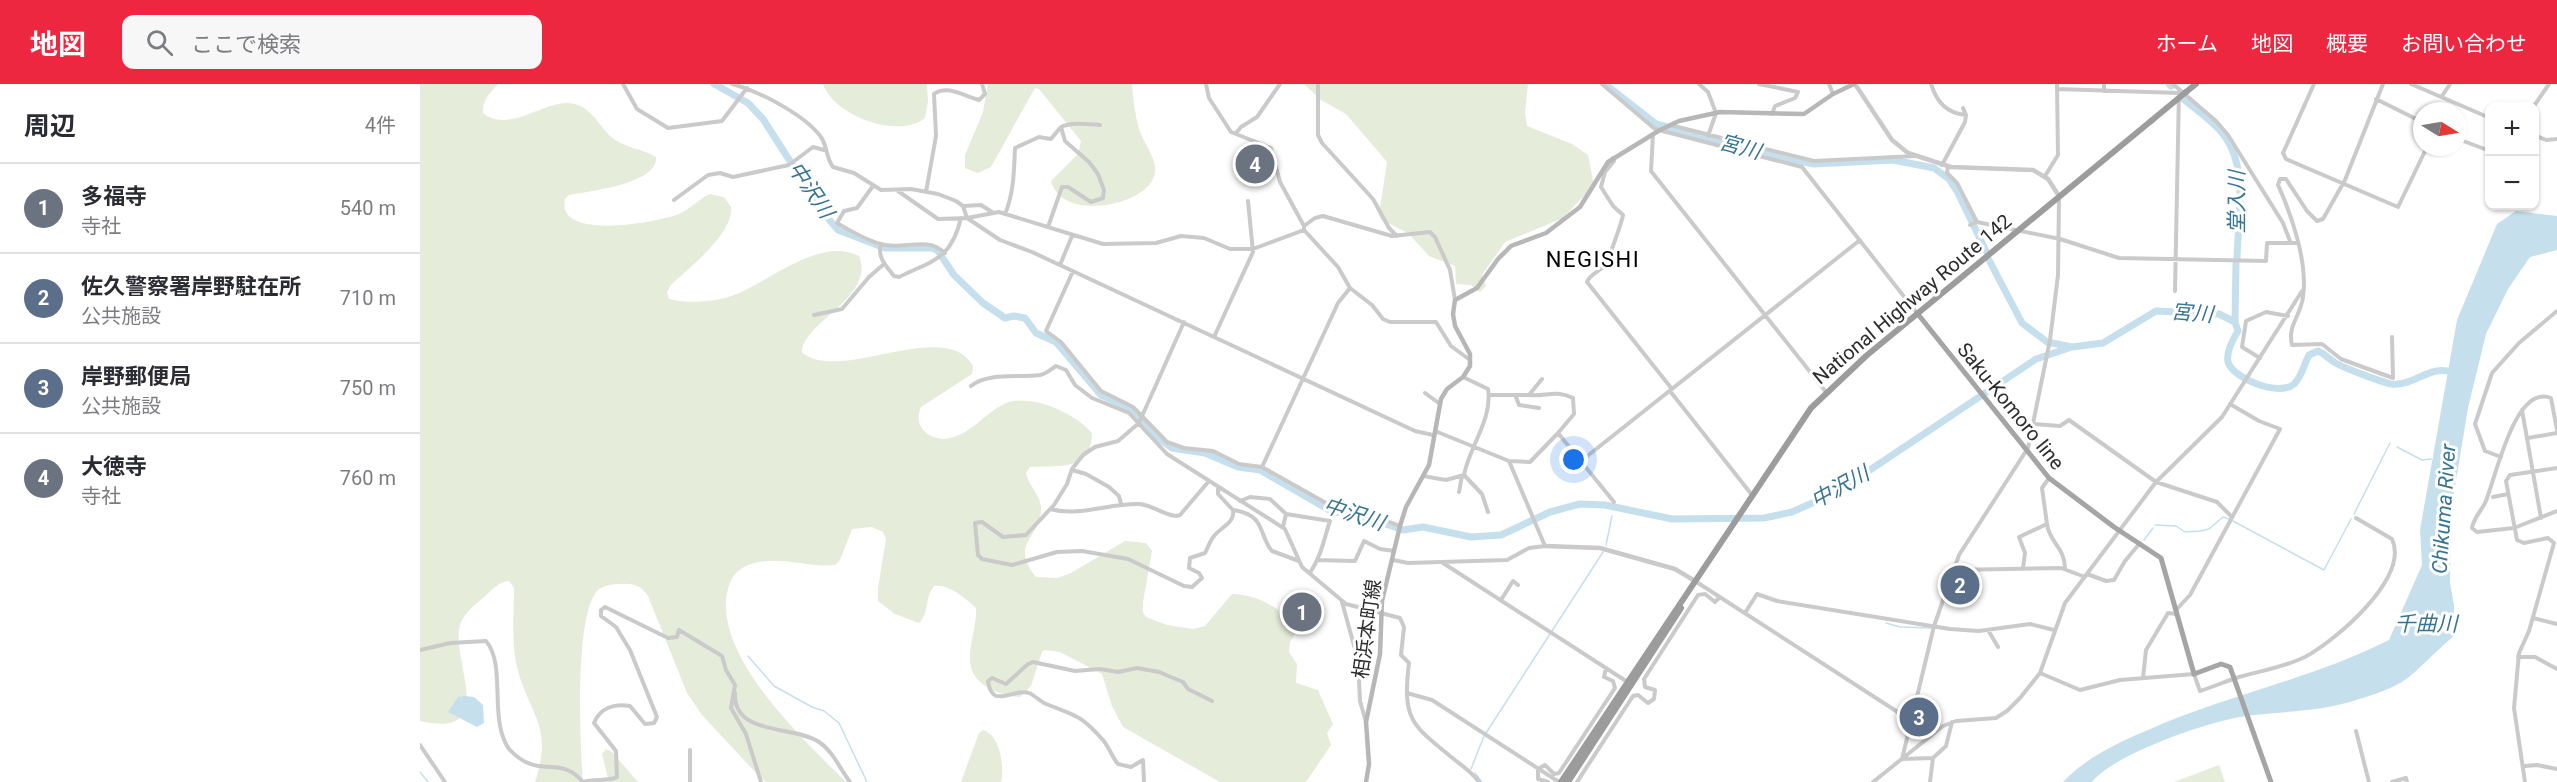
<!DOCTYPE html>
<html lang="ja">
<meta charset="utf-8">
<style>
body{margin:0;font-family:Roboto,"Noto Sans JP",sans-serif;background:#f7f7f7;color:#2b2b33}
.controls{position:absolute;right:18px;top:18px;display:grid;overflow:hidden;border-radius:12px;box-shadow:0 2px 4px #0004}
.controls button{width:54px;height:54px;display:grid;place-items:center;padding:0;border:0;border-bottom:2px solid #e1e1e2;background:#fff;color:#2b2b33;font:30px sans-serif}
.compass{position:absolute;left:1993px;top:18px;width:54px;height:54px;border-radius:50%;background:#fff;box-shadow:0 2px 4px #0004;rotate:101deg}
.you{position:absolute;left:1154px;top:376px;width:21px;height:21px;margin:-15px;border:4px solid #fff;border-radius:50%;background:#1a73e8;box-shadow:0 0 0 9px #1a73e833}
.badge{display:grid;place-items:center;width:39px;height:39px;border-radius:50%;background:#ed2740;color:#fff;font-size:20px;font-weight:700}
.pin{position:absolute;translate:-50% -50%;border:3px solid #fff;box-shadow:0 2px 6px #0006}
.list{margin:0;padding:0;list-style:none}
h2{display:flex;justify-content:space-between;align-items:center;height:78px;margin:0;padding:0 24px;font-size:26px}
h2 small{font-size:20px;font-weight:400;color:#7c7c81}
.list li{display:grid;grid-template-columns:39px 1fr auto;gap:18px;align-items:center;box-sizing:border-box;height:90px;padding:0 24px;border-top:2px solid #e1e1e2}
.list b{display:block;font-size:22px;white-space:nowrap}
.list p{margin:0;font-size:20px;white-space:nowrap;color:#7c7c81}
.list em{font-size:20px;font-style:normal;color:#7c7c81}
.icon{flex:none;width:33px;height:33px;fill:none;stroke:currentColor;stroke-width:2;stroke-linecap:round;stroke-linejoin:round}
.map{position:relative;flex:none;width:2137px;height:698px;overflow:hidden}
header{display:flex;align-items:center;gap:36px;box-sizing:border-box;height:84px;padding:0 30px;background:#ed2740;color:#fff}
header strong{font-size:28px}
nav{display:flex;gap:33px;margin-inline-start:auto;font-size:21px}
.search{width:420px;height:54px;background:#f7f7f7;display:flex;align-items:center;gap:15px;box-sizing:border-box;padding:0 21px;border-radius:12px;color:#7c7c81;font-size:22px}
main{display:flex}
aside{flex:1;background:#fff}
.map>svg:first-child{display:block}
</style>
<header>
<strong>地図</strong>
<div class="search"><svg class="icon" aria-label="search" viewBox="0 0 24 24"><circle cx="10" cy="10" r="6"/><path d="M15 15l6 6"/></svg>ここで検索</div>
<nav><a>ホーム</a><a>地図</a><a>概要</a><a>お問い合わせ</a></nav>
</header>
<main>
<aside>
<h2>周辺<small>4件</small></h2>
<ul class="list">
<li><span class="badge" style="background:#6b7280">1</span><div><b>多福寺</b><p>寺社</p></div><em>540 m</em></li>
<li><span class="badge" style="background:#5c6f8a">2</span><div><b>佐久警察署岸野駐在所</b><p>公共施設</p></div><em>710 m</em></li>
<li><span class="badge" style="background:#5c6f8a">3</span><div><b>岸野郵便局</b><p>公共施設</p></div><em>750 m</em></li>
<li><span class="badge" style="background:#6b7280">4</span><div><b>大徳寺</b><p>寺社</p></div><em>760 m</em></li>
</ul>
</aside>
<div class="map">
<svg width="2137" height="698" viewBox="0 0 2137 698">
<rect width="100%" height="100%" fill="#fff"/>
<path fill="#e5ecda" d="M0 0H78C70 9 62 16 63 29 87 49 122 19 147 19 169 19 177 39 190 52 203 64 221 64 236 73 238 100 169 107 149 111L145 115C135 158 239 138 259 130 270 125 279 115 290 110L304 113 311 123C314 150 268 184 250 202L247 209 249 215C267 220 297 218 314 211 349 198 400 152 439 172 456 213 383 238 382 268 417 301 526 232 553 282L552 290 501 323C492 343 510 358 530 354 552 350 568 325 589 318 615 311 656 330 672 349 671 388 639 381 610 383L606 389C608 401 620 410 621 423 622 455 588 458 616 493L637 494 651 489 705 457 726 459 732 467 723 518V528L726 533 747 541 773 545 785 542 812 510C839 511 861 524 878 545L870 558 869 568 877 580 876 599 898 606 913 640 907 649 911 661 886 698H800L703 643 692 622 682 590 640 568 625 566 622 568 611 602 600 613C580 612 551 601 550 577 549 559 557 542 556 524 545 514 529 500 514 502 505 513 509 530 499 539L475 530 458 517V504L466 455 463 448 452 443 432 445 420 476 415 481C385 484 358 470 328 481 315 487 310 495 307 509 295 574 384 656 426 698H346L337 690 282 631 267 609 228 512C221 501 212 499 200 500 193 500 184 501 178 506 154 528 160 664 163 698H115C134 641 109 631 97 583 91 558 94 529 94 504L89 497C79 497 71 507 63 514 55 520 45 529 41 538 27 572 83 656 0 637Z
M403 0H507L508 18 505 34C478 56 413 31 403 0Z
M568 0H712C713 15 715 31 719 45 723 58 737 75 735 88 732 121 642 140 631 97L658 70 661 57 619 5 615 4 571 83 558 89 545 84V71L563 28Z
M884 0H1108L1105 29 1107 42 1152 60 1168 71 1174 101 1143 134 1085 158 1062 191 1066 202 1060 208 1051 201 1036 200 1035 182 1009 172 988 149 962 136 959 131 967 78 926 30 901 16Z
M563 646C580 650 585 684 581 698H541L559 649Z
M186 665 192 668 218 698H189L182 670Z
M1799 681 1805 698H1754Z"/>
<path fill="#c5dfed" d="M2096 127 2137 132V166L2110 173 2088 205 2066 250 2048 324 2031 427 2030 499 2034 521V552C2016 566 2000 586 1982 598 1970 605 1953 611 1939 615 1902 628 1864 627 1826 632 1789 637 1694 670 1672 698H1643C1667 673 1697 659 1728 646 1807 611 1892 595 1969 556L2002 481 2000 446 2037 236 2077 140Z
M45 612 54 613 63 621 64 639 57 643 28 628 38 613Z"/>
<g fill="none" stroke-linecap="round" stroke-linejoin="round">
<path stroke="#c5dfed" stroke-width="1.5" d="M1977 363 2002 376 2011 375
M1194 425 1195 423
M1934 430 1970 359
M1813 437 1904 486 1931 435
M1735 441 1756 442 1765 448 1780 447 1789 445 1803 433 1809 435
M1724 456 1733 444
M1186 461 1192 432
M1466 539 1480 543 1511 544
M1132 547 1183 468
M328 572 354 602 392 623 404 627 419 639 447 698
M1066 649 1130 550
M1051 685 1064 652
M0 688 8 698
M1055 689 1062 698"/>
<path stroke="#c5dfed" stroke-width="7" d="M294 0 328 19 343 35 402 127 418 146 465 164H513L518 167 534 191 563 219 585 234 594 232 605 234 616 249 636 258 681 311 711 325 730 348 752 364 785 369 818 383 840 386 911 427 952 435 983 446 1003 443 1051 453 1081 451 1130 428 1160 420 1185 421 1252 435 1344 434 1372 428 1417 408 1616 275 1652 263
M1185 0 1236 40 1355 72 1394 80 1473 76 1514 84 1529 95 1537 107 1566 167
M1749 0 1751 2
M1761 13C1775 25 1792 36 1803 50 1829 83 1818 135 1817 174
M1569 176 1602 239 1627 258 1652 263 1683 259 1736 227 1799 230 1815 238
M1816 180 1815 238 1818 247C1813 255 1806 268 1808 278 1813 295 1860 313 1874 300 1882 293 1884 280 1889 271L1898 267C1905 270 1908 274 1914 278 1921 283 1962 298 1971 300 1994 303 2010 279 2034 289"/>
<path stroke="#cacaca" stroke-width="4" d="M203 0 217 25 248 44 302 37 327 4
M312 0C339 7 385 31 401 53 407 61 406 74 413 83L434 89 461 106 491 105 518 110 536 117 543 122 547 134 580 156 612 168 995 347 1013 351
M786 0 789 14 811 48 851 64 860 98 884 142
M898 0V51L902 59 953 115 969 144 977 152
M1182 0 1235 45 1382 83 1497 229
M1279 0 1288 8 1296 29 1288 52
M1339 0 1378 8 1375 14 1355 22 1352 30
M1409 0 1413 10
M1511 0C1517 18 1526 29 1546 31
M1684 0V7
M1753 0 1796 37 1808 51 1863 139 1870 157
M1894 0 1863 69 1866 75 1978 123 2007 63
M1963 0 1925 96 1903 135 1897 137 1887 127 1866 95H1860L1858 101C1872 132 1888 179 1883 213 1881 231 1867 242 1872 261L1902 260 1921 275 1973 294 1972 253
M1991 0 2070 34
M1637 5 1759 9
M2022 12 2030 0
M1956 15 2002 38
M2114 22 2129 0
M1250 41 1394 77 1495 72
M816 49 821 43 837 33 860 0
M1233 50 1231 87 1406 308
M2114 51 2126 56 2137 55
M2038 55 2070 67
M1193 74 1194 77 1185 88 1181 103 1193 122 1203 131C1203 134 1188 178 1185 181 1179 188 1170 190 1167 198L1252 305
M1522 81 1545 38 1546 31 1543 24
M1528 82 1527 89 1537 99 1557 138 1640 155 1699 174 1846 177 1847 159H1877
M1625 92 1638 71 1637 0
M453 102 437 124 424 127 417 139C431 147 445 156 461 160 483 167 506 151 525 169
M478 107 518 135 547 134 579 128 683 160 736 159 761 152 784 154 810 165H833L884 146V142L895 134 903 132 972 152 1010 148 1015 153 1030 186 1035 216
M506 108 516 52 514 10C528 0 545 13 559 16L565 10 562 0
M254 116 288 91 300 89 313 93 369 81 393 63 404 66
M543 122 561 121 572 128
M585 130C594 109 594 86 595 64L619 53 631 55 640 44
M1550 141 1557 138
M628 143 642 103H648L671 118 683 114 684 106 678 90 669 78 645 57 641 43C652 38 666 40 680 41
M884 146 918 183 930 204 952 221 963 235 970 238H1016L1031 262 1050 276
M461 160C457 173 466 182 474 192L479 193C513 176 531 176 541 134
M640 181 652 152
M653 187 626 247 641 258 681 307 713 323 747 358 764 364 793 367 819 380 842 383 915 424 954 432 980 442
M1755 207 1759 7
M394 231 422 225 449 193 464 180
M764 238 719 339 698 357 675 363 663 371 652 385 647 400 634 421 606 451 583 453 562 438 555 439 558 471 562 475 592 481 637 468 662 467 708 475 764 502 772 503 782 494 779 489 769 484 770 474 785 469C788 463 790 457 794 452 802 442 815 439 813 426L798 410V403
M794 253 833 168 828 117
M1840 274 1822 263 1826 237 1846 228 1868 232
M551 302C568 288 599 294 620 291 626 290 631 285 636 282L646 286 655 301 672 314 709 329 747 370 865 445 882 483 926 520 980 534 984 543 981 571 989 579C982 637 992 641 1035 676 1044 683 1053 689 1059 698
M1250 307 1332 411
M1005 309 1020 320
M1069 311H1109L1122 295
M1109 311C1126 313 1135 305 1153 314L1154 330 1138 349
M1096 313 1099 321 1119 324
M2102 326 2121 434
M1614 340 1640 342 1649 336 1736 398 1797 418 1812 433
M2137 346 2131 314C2094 299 2075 398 2065 419 2060 429 2054 433 2052 444L2057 448 2094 444 2137 427
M2108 354 2137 349
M2081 373 2065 367 2055 340 2072 289 2099 259 2137 227
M1089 377 1110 378 1138 349 1194 418
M1161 377 1440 156
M842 383 918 219 930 204
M652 386 666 390 689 403 699 412 701 420
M1044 391 1062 410 1068 428
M1003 392 1026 396 1044 391C1049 363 1073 335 1068 305L1043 293
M1039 408 1042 392
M2073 413 2088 410
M820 417 830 413 850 415 866 430 910 437C903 458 902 470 890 489
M630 425C659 433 690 419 719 420 733 421 743 431 756 432L760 431 789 397
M813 426C847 431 838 451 852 467L879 477
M1627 440C1629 458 1645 464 1645 484
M863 443 866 430
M897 476 935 477 944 457 960 465 974 467
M973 476 988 479 1087 476 1109 464 1125 462 1089 377 1015 347
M1023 479 1206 597
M1603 484 1605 469 1599 453 1627 440 1622 404 1629 394
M1533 486 1641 484 1665 493
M1667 490 1686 497 1694 496 1705 477 1720 459
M1275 497 1490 636
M1081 516 1093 497 1098 501
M922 518 938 576 940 617 946 638
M1756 526 1770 511 1860 345 1839 337 1810 320
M1325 529 1337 510 1357 517 1530 545 1559 547 1610 540 1634 546
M2113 534 2137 540
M1568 546 1578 563
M0 566 30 559 66 557C87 582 68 635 89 665 120 698 138 669 163 698
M2098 573H2115L2137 585
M1620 589 1660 606 1700 596 1774 590 1780 607C1793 603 1806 597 1819 593 1841 587 1864 583 1885 573 1915 557 1990 494 1972 455L1936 434
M1723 594 1726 566 1748 529 1757 530
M315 609C313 652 373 641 399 658 413 667 420 685 430 698
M987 609 1012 616 1139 698
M1532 638 1526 662 1513 674 1482 675 1514 542 1539 471 1608 364 1630 256 1638 191 1639 113
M1488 643 1516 647
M1936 647 1949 698
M0 661 25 698
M2105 682 2117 681 2137 685
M163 698C174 694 189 698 197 693L196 667 174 639C180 624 194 619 210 622L225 640 234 639 237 633 210 566 196 543 181 532V526L185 523 248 554 257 553 259 546 302 572 306 586 315 601 311 624 326 650 341 698
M270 698V666
M724 698 723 676 711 683 698 680C692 673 689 663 683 656 659 629 655 632 624 619 619 616 614 611 609 609 594 603 572 627 568 597L572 594 586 600 608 580 613 578 655 587 680 585 698 588 717 584 739 588 763 598 768 605 792 617
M1128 698 1118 695V685L1125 681 1134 690 1139 689 1195 604 1193 597 1184 593 1186 584
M1157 698 1213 612 1218 611 1228 619 1234 615 1235 606 1225 603 1224 595 1278 511 1285 510 1295 518 1300 513
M1453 698 1523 642 1536 637 1576 634 1587 627 1600 614 1620 589 1645 519 1736 398 1802 333 1882 207
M1510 698 1513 674
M1972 698 1986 694 1987 698
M2105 698 2094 624 2099 569 2109 547 2134 459 2128 454 2104 459 2097 456 2086 397 2090 391 2137 384"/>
<path stroke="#cacaca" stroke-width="4.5" d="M1435 0 1472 56 1488 69 1531 83 1613 86 1628 95 1639 112
M1125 462 1180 464 1255 485 1275 497"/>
<path stroke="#b7b7b7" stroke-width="4.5" d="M946 698 949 680 946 638 960 570 962 517 980 442 986 423 1009 381 1021 315 1027 305 1043 293 1050 282V270L1035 242 1033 230 1035 216 1057 204 1078 175 1091 162 1126 149 1160 123 1188 78 1240 46 1259 37 1300 28 1384 30 1413 10 1434 0"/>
<path stroke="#a5a5a5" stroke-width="5" d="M1497 229 1629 394 1694 443 1741 474 1774 590 1801 580 1810 583 1851 698"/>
<path stroke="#9c9c9c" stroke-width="6" d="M1766 8 1776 0
M1141 698 1391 324 1446 272 1731 37
M1148 698 1261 524"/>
<path stroke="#9c9c9c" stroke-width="6" d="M1731 37 1766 8"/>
</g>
<g text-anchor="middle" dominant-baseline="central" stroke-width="6" stroke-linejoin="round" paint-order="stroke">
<g font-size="20" fill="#2d2d2d" stroke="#fff">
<text transform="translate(1492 215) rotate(-40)">National Highway Route 142</text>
<text transform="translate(1591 322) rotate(51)">Saku-Komoro line</text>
<text transform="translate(947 545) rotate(-82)">相浜本町線</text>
</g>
<g font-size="21" font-style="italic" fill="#387593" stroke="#fff">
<text transform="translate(1320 63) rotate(15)">宮川</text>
<text transform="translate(391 106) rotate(56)">中沢川</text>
<text transform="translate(1817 118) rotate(-90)">堂入川</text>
<text transform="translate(1772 229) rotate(5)">宮川</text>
<text transform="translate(1420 403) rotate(-29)">中沢川</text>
<text transform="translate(2024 425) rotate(-86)">Chikuma River</text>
<text transform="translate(934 430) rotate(18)">中沢川</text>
<text x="2006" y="540">千曲川</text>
</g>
<g font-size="22" letter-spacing="1.5" fill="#000" stroke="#fff">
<text x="1173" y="175">NEGISHI</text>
</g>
</g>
</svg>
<div class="controls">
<button>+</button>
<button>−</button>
</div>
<svg class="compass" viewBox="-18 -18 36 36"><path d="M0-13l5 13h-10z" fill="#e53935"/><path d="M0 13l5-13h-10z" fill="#7c7c81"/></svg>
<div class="you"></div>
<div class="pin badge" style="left:882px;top:528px;background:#6b7280">1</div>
<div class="pin badge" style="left:1540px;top:501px;background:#5c6f8a">2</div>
<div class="pin badge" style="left:1499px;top:633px;background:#5c6f8a">3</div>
<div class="pin badge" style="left:835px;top:80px;background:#6b7280">4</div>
</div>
</main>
